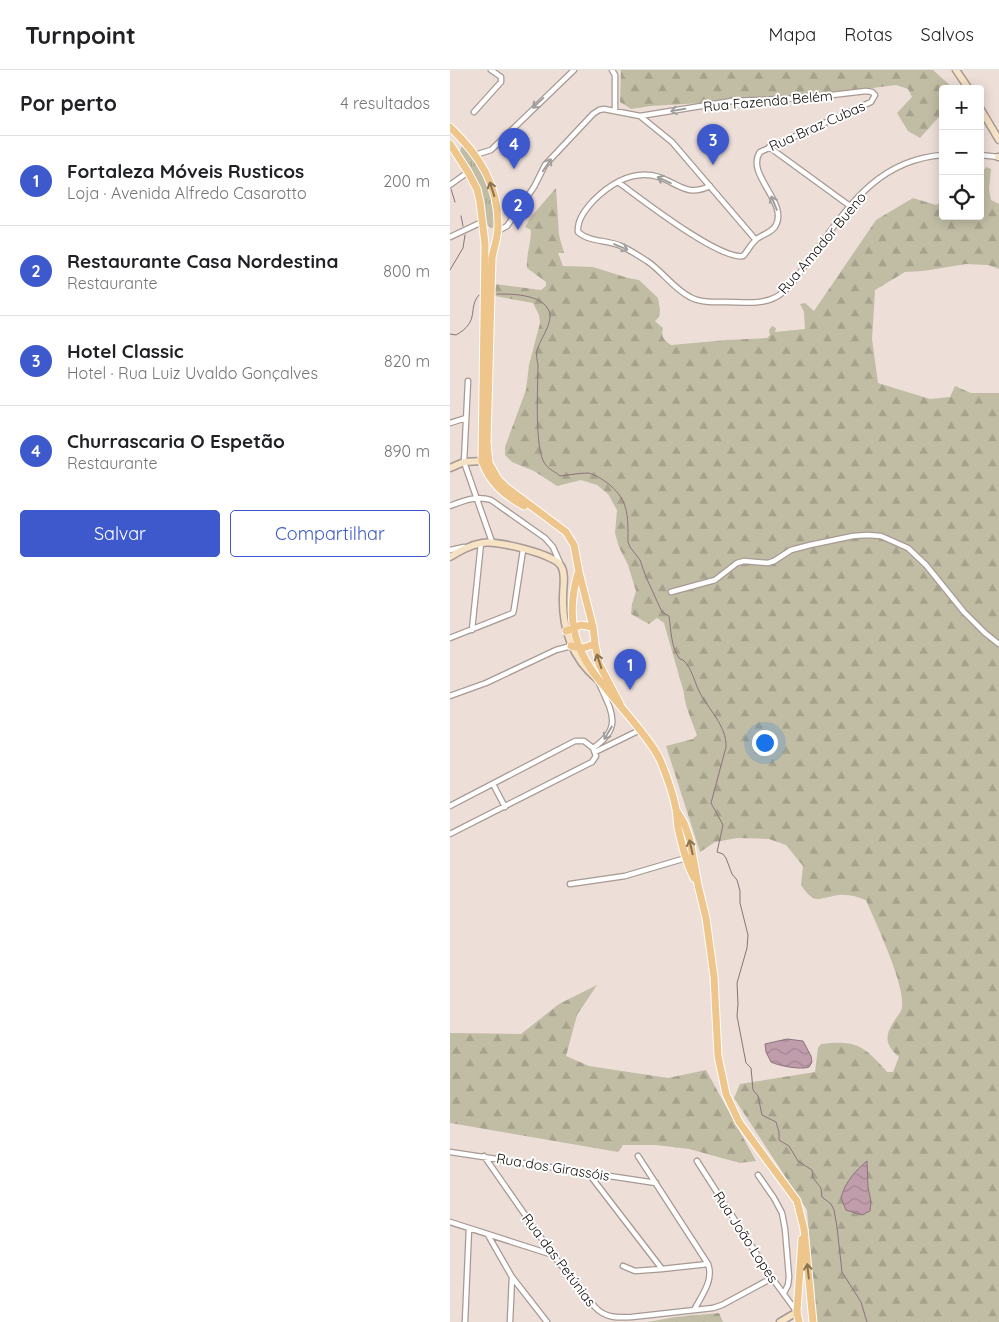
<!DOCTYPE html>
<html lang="pt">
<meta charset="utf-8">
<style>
body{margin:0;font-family:Quicksand,sans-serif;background:#f2f2f2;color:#202124}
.controls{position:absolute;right:15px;top:15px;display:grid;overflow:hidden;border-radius:5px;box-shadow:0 2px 12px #0003}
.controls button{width:45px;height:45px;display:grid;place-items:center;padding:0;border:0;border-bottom:1px solid #e0e0e0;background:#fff;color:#202124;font:25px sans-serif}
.you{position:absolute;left:314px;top:672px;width:18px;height:18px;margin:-12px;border:4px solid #fff;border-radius:50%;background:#1a73e8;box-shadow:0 0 0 8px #1a73e833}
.badge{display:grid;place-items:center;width:32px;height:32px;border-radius:50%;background:#3e59cb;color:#fff;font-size:16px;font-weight:700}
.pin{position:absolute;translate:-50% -41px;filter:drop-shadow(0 1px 2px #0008)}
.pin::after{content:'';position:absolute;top:26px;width:18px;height:15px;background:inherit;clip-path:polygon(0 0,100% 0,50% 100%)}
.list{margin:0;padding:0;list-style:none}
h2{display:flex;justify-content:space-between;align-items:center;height:65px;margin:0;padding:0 20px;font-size:21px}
h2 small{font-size:16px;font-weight:400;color:#757577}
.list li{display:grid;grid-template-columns:32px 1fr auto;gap:15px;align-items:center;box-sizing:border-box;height:90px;padding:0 20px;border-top:1px solid #e0e0e0}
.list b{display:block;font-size:19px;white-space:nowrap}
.list p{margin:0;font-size:16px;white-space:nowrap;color:#757577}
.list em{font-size:16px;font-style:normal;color:#757577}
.actions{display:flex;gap:10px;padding:15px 20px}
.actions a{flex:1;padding:11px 0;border:1px solid #3e59cb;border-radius:5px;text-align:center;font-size:18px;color:#3e59cb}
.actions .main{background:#3e59cb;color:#fff}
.icon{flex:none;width:28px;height:28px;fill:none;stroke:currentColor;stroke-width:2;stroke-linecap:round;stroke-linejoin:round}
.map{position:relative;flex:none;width:549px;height:1252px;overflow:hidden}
header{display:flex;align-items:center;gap:30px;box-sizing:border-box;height:70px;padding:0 25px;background:#fff;border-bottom:1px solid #e0e0e0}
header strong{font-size:24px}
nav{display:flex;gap:28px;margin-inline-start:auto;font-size:18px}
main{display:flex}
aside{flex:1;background:#fff}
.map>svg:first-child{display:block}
</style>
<header>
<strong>Turnpoint</strong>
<nav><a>Mapa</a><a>Rotas</a><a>Salvos</a></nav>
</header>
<main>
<aside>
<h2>Por perto<small>4 resultados</small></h2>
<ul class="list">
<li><span class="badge">1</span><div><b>Fortaleza Móveis Rusticos</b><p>Loja · Avenida Alfredo Casarotto</p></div><em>200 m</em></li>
<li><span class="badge">2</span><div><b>Restaurante Casa Nordestina</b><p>Restaurante</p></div><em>800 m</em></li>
<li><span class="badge">3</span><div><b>Hotel Classic</b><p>Hotel · Rua Luiz Uvaldo Gonçalves</p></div><em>820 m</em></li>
<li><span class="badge">4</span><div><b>Churrascaria O Espetão</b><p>Restaurante</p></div><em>890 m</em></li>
</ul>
<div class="actions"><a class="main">Salvar</a><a>Compartilhar</a></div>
</aside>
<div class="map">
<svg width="549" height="1252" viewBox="0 0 549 1252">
<defs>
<pattern id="grass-tufts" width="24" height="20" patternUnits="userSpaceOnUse" patternTransform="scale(1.25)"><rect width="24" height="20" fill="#c1bda4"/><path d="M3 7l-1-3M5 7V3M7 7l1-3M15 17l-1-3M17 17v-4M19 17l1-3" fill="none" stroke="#a5a18c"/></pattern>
<pattern id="forest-firs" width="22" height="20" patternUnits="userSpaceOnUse" patternTransform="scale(1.25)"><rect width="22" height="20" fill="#c1bda4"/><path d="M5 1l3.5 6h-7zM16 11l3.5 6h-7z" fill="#a5a18c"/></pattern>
<pattern id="water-waves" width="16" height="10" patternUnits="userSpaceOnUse" patternTransform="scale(1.25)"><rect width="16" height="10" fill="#c09dab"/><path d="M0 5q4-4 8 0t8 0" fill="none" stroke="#a48692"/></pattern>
</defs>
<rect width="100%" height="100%" fill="#edded8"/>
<path fill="url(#grass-tufts)" d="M11 77 16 78C29 93 52 138 43 158H41L36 154C34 124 28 106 10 82Z"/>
<path fill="url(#forest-firs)" d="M171 0H483L504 19H493V47L488 48 470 68 458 61 447 43 462 27 458 19 446 15 353 27 201 36 181 39 170 32Z
M536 97 541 99 539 120 541 130 549 134V199L538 195 516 194 473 201 455 202 425 220 422 269 428 313 480 329 500 327 505 316 521 323H549V1252H366L357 1140 284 1028 290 1014 365 1002 368 978 371 974C407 970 414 976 437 1002H443L449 987C433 973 435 964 447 947 449 944 452 940 452 937 455 914 426 854 416 830 407 827 399 824 389 825 368 828 365 836 351 815L353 796 336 775 319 769 287 768 265 772 250 782 216 676 243 669 247 665C243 654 234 633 234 623L214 553 207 548 199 554 181 544 182 534 186 521 178 495 169 477 165 463 167 440 158 424 147 415 131 410 107 416 84 401 62 392 55 385V377L76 320 79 295 90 253 89 245 83 233 45 226V214L91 220 96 216V212L77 198C76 185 81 174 81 160L75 157 80 148 106 118 109 165 114 183H108L113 196 143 197 178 208 189 210 208 228 210 240 209 247 205 251 213 258C211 266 213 270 221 275L277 270 317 268 320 265 319 260 322 256 326 258 325 262 355 259 354 242 350 234 355 233 364 241 426 150 463 128 486 135 493 131V146H530V105Z
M147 915 127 945 116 986 139 996 218 1008 256 1000 306 1091 290 1093 239 1079 206 1075H173L168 1082 0 1053V963L71 964 109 934Z
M269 1243 273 1252H198L225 1247Z"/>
<path fill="url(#water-waves)" stroke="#8c727b" d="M337 969 353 971 361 986 362 992 359 997C351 1000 329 996 321 992L316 982 315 974Z
M417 1091 418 1117 421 1132 420 1141 412 1145 396 1140 391 1128C395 1112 405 1101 417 1091Z"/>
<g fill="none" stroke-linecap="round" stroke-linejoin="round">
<path stroke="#8c727b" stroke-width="1" d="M1 119 5 132
M11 146 13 156
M0 200 13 178 15 165
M47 224C62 224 92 224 99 241 104 251 90 270 87 280 86 285 87 290 88 295 88 316 84 379 95 394 98 399 106 402 110 406 119 405 129 403 138 403 144 404 150 408 156 412 179 429 178 445 178 472L180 477 190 490 196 507 212 542 219 546C221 559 221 579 230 589L233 590C242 598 244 611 249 621 258 639 277 656 276 677L261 733 273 755 267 782 273 784 276 788 282 804 287 810 290 821V833L298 865 297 878 287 913 288 934 287 946 296 993 301 998 303 1020 308 1026 312 1045 326 1052 329 1062V1070L339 1076 348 1091 362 1100 363 1108 371 1118 372 1127 381 1134 384 1140 387 1157 392 1202 411 1232 417 1252
M0 264 6 265C31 251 17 238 29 225"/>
<g stroke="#a79993" stroke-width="7">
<path id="street" d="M162 0 165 5V41
M24 42 51 12V7L41 0
M319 77 400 136
M25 85 41 80 124 0
M530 85 549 87
M168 112C190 128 269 190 293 186 298 181 301 173 308 168 314 164 323 162 326 155 338 132 295 104 310 82L421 32 425 25 422 22 416 21 356 28 282 31 190 46
M0 115 18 102
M260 116C237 127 229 114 209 107 183 99 160 114 143 131 135 140 127 150 128 162 139 172 158 170 171 176 180 180 189 186 197 191 212 201 224 219 240 227 251 233 265 232 277 232 292 232 312 235 326 227 339 220 348 205 356 194 394 144 423 90 493 85
M48 161 57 156 84 117 95 95 143 44 149 40 154 39 190 46 222 72 305 169
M0 167 32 152
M18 311 14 392 42 472
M0 353 16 348
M0 436C13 431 27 425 41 430L95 468 103 477 110 493
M0 480 14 477
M221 522 265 510 287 493 294 491 318 493 324 491 341 480 360 475 403 466 417 465 431 466 458 478 476 495 514 542 535 563 549 574
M22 560 31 473
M0 568 63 543 64 539 73 480
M0 626 36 613 106 580 121 576
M143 678C174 657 161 641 149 613
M145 682 190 660
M43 714 55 737
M0 736 125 671H134L143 678 146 686 142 692 0 764
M120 814 175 806 236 788
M0 1082 206 1113
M34 1086 103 1185 145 1237C155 1248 167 1248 182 1247L263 1238 272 1235 322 1208
M188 1086 258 1194C264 1210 252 1225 244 1240
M247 1091 322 1208 347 1242
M139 1104 212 1199 258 1194
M308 1105 324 1128 332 1143 335 1159 339 1207 338 1215 334 1223
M0 1152 103 1185
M38 1165 62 1207 97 1252
M173 1196 185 1201 212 1199
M15 1252 19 1158
M60 1252 62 1207"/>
</g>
<g stroke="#a79993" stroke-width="9">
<path id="secondary" d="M506 0 519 19
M530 38 549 70
M548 87H549
M0 398 14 392 32 391
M0 487C10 481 20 475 32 473 45 470 105 484 111 496 116 504 113 517 113 527 112 558 122 588 147 609
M330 1252 347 1242"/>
</g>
<g stroke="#fff" stroke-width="9">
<path id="primary" d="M0 57C29 85 49 115 48 157 48 167 44 177 42 188L37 372 39 393 48 409 56 417 116 462 124 475 129 502 143 557 145 574 149 594 170 634
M0 74 18 102 27 119 30 132 35 174 32 391C39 412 54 425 74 436
M128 503C106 578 149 607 190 660 198 670 206 680 211 692 217 707 223 723 226 739 227 745 227 751 228 758 232 775 236 792 244 808
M116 561 131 555 143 557
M121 576 133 578 145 574
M227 741 234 753 240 770 248 815 256 848 264 907 268 986 276 1024 289 1052 347 1131 354 1159 363 1252
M349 1252 347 1242 352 1169"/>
</g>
<use href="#street" stroke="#fff" stroke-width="4.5"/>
<use href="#secondary" stroke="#f6e2c4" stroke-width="6"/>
<use href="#primary" stroke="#eec58a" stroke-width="7"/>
</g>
<defs><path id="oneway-shaft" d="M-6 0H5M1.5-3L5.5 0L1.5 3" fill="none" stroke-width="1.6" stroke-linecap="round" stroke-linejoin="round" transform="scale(1.25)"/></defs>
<g stroke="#a09e9d">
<use href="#oneway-shaft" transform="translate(88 33) rotate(137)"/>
<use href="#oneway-shaft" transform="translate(228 40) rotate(170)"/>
<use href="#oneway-shaft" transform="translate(97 95) rotate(-56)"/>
<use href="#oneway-shaft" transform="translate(214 110) rotate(-156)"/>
<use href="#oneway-shaft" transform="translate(324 133) rotate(-112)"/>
<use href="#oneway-shaft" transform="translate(171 177) rotate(23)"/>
<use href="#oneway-shaft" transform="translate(158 663) rotate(121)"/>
</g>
<g stroke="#8b7250">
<use href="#oneway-shaft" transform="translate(42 119) rotate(-108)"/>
<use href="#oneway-shaft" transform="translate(149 591) rotate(-108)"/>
<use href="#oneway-shaft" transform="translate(241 777) rotate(-103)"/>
<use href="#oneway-shaft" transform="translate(358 1201) rotate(-96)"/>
</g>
<g text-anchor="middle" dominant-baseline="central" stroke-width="4" stroke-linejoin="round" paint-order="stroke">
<g font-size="14" fill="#110c0a" stroke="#fff">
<text transform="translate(318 31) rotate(-5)">Rua Fazenda Belém</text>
<text transform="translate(367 56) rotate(-24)">Rua Braz Cubas</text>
<text transform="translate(372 173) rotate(-50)">Rua Amador Bueno</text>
<text transform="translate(103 1097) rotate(9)">Rua dos Girassóis</text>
<text transform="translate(296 1167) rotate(57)">Rua João Lopes</text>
<text transform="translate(109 1190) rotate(53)">Rua das Petúnias</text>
</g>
</g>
</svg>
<div class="controls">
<button>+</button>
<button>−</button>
<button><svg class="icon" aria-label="locate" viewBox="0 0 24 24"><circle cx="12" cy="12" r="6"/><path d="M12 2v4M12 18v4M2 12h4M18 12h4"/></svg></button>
</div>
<div class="you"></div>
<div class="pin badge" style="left:180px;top:620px">1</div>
<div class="pin badge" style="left:68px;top:160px">2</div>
<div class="pin badge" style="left:263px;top:95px">3</div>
<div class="pin badge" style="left:64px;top:99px">4</div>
</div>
</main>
